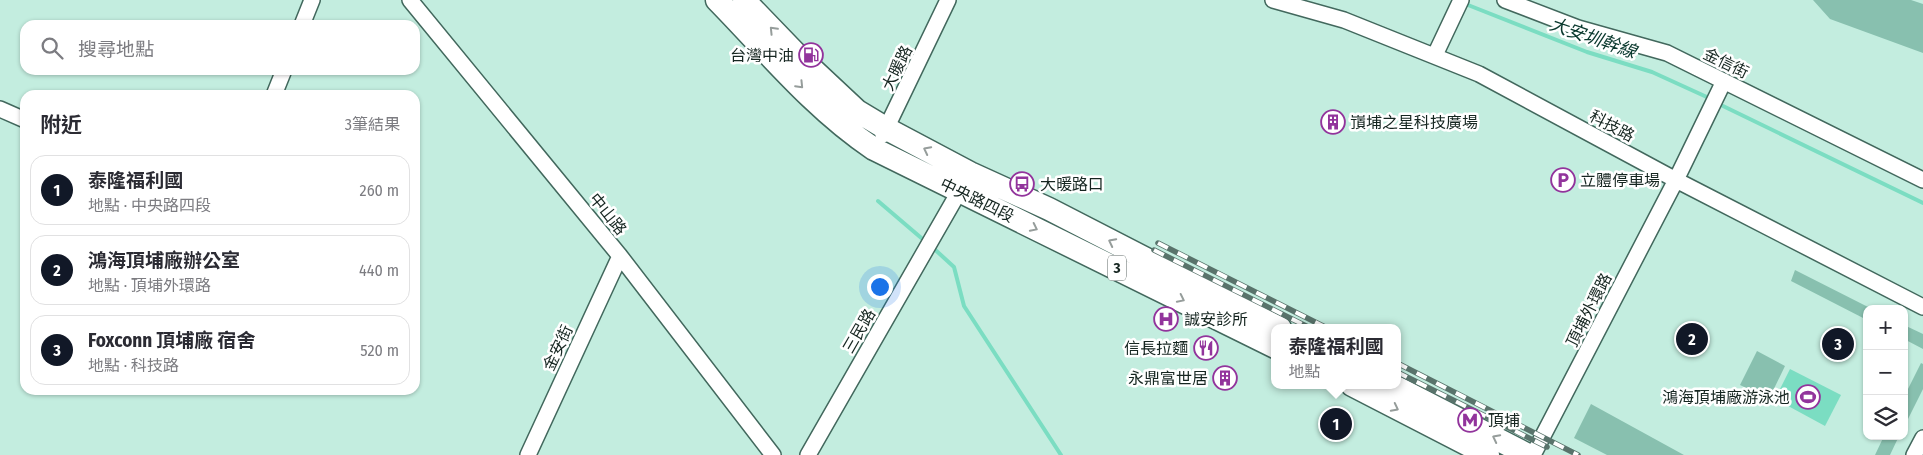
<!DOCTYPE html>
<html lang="zh-TW">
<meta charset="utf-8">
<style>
body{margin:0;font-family:"Fira Sans Condensed","Noto Sans TC",sans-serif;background:#f7f7f7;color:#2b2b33}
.controls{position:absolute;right:15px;bottom:15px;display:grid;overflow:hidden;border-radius:10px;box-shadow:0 1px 4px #0004}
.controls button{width:45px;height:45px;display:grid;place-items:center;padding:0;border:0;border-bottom:1px solid #e1e1e2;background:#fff;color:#2b2b33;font:25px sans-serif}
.you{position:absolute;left:879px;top:286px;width:18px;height:18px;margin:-12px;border:4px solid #fff;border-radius:50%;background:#1a73e8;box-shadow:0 0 0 8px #1a73e833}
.badge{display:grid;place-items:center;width:32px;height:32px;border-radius:50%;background:#111827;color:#fff;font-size:16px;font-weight:700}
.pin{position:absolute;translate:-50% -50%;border:2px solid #fff;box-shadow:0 1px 5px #0006}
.popup{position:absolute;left:1271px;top:324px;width:130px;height:65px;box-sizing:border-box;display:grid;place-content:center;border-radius:10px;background:#fff;filter:drop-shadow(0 1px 4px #0005);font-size:16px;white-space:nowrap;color:#7c7c81}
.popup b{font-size:19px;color:#2b2b33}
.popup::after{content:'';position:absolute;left:50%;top:100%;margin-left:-10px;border:10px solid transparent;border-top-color:#fff}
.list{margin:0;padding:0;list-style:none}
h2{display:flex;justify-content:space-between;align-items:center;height:65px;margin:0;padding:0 20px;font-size:21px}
h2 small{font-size:16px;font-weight:400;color:#7c7c81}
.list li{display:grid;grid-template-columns:32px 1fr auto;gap:15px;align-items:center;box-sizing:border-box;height:70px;margin:0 10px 10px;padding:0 10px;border:1px solid #e1e1e2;border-radius:15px}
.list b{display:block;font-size:19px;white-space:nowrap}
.list p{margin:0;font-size:16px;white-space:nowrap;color:#7c7c81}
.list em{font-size:16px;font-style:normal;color:#7c7c81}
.icon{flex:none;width:28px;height:28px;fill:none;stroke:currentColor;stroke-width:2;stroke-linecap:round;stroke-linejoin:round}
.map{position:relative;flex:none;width:1923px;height:455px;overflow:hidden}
.search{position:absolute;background:#fff;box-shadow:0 1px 4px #0004;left:20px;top:20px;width:400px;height:55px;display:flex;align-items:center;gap:12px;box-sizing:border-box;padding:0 18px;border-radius:15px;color:#7c7c81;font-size:19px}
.panel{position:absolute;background:#fff;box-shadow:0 1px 4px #0004;left:20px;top:90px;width:400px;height:305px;border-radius:15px}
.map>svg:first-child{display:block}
</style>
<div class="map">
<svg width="1923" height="455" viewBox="0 0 1923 455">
<rect width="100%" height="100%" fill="#c3eddf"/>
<path fill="#88c0af" d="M1813 0H1911L1923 4V53L1830 19Z
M1795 270 1872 309H1867V320L1791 281Z
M1904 325 1923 334V349L1904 339Z
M1757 351 1785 366 1769 399 1740 385Z
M1921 363 1923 364V389L1904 427V397Z
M1591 404 1684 455H1607L1574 438Z
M1884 436H1899L1890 455H1875Z"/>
<path fill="#7bddc2" d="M1790 369 1841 395 1825 426 1775 399Z"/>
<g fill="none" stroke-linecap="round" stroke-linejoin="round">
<path stroke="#7bddc2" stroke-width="4" d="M1468 5 1587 52 1652 72 1709 98
M1723 106 1923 203
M878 201 926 242
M931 246 954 267 964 306 1061 455"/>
<g stroke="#42685d" stroke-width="18">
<path id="street" d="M410 0 620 256 773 455
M1273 0 1344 20 1479 74 1676 180 1923 307
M1505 0 1578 28 1667 53 1923 180
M302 25 312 0
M1435 55 1461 0
M274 95 284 70
M0 109 25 120
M883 135 948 0
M528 455 620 256
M808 455 964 183
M1533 455 1676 180 1724 81
M1914 455 1923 438"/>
</g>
<g stroke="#42685d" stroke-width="25">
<path id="primary" d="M717 0C767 51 814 109 874 149L1275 347
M744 0 795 53 857 111 887 129 970 173 1049 209 1280 328
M1352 385 1488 455
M1392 385 1528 455"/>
</g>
<use href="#street" stroke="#fff" stroke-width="15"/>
<use href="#primary" stroke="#fff" stroke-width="22"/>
<g stroke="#59736b" stroke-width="5.5">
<path id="rail" d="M1158 243 1327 328
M1154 250 1310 328
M1397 363 1578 455
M1397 372 1547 447"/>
</g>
<use href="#rail" stroke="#fff" stroke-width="4" stroke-dasharray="11" stroke-linecap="butt"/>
</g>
<defs><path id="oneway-chevron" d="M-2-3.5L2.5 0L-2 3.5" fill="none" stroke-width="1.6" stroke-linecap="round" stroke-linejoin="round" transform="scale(1.25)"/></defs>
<g stroke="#969d9b">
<use href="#oneway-chevron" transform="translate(773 30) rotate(-134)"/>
<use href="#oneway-chevron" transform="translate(800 85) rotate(46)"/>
<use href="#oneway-chevron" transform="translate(927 150) rotate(-153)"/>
<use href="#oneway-chevron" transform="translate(1034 228) rotate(26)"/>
<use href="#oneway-chevron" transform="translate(1112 242) rotate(-153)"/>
<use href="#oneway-chevron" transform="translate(1181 299) rotate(26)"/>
<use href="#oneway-chevron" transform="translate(1395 408) rotate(27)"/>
<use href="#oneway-chevron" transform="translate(1496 438) rotate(-153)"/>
</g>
<defs>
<g id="fuel-ring" transform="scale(1.25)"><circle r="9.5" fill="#fff" stroke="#92349c" stroke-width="1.5"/><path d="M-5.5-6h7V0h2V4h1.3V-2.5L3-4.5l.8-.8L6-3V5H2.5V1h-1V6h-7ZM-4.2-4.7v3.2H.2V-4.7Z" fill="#92349c"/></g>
<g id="building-ring" transform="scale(1.25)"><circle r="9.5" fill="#fff" stroke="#92349c" stroke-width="1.5"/><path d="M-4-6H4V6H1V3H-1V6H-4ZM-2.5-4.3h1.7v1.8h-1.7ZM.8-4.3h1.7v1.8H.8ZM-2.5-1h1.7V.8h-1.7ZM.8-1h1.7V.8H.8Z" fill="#92349c"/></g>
<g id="parking-ring" transform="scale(1.25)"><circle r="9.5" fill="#fff" stroke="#92349c" stroke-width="1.5"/><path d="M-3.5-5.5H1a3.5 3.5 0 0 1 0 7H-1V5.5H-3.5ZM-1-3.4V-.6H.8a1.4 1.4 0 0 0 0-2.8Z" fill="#92349c"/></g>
<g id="bus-ring" transform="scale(1.25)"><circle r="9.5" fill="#fff" stroke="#92349c" stroke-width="1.5"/><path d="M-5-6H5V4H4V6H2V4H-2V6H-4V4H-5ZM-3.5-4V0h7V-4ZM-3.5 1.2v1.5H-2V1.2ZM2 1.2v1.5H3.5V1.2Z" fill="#92349c"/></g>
<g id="hospital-ring" transform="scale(1.25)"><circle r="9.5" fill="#fff" stroke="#92349c" stroke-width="1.5"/><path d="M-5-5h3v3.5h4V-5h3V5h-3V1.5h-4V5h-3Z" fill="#92349c"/></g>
<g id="restaurant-ring" transform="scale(1.25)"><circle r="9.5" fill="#fff" stroke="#92349c" stroke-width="1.5"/><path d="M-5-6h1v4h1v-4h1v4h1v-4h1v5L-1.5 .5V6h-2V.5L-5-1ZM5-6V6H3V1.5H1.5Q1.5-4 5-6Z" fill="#92349c"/></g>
<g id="stadium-ring" transform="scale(1.25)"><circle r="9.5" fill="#fff" stroke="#92349c" stroke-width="1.5"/><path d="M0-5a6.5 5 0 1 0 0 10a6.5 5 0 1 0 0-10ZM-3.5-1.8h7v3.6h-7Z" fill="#92349c"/></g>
<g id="metro-ring" transform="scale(1.25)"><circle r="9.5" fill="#fff" stroke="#92349c" stroke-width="1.5"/><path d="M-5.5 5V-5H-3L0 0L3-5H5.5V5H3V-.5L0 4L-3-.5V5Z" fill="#92349c"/></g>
</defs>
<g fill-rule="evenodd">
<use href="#fuel-ring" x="811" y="55"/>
<use href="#building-ring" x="1333" y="122"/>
<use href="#parking-ring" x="1563" y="180"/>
<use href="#bus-ring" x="1022" y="184"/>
<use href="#hospital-ring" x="1166" y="319"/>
<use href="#restaurant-ring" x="1206" y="348"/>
<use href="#building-ring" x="1225" y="378"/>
<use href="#stadium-ring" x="1808" y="397"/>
<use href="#metro-ring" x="1470" y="420"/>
</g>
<g text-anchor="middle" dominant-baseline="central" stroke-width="5" stroke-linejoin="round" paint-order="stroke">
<rect fill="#fff" stroke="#5c6764" stroke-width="1" x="1108" y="255.5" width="18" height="25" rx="4"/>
<g font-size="15" font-weight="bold" fill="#162621">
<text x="1117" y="268">3</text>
</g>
<g font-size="16" fill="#162621" stroke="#fff" text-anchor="start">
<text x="794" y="55" text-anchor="end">台灣中油</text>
<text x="1350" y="122">嵿埔之星科技廣場</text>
<text x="1580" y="180">立體停車場</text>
<text x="1040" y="184">大暖路口</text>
<text x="1184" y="319">誠安診所</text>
<text x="1188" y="348" text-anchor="end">信長拉麵</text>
<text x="1208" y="378" text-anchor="end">永鼎富世居</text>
<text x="1790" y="397" text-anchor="end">鴻海頂埔廠游泳池</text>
<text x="1488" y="420">頂埔</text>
</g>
<g font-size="16" fill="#162621" stroke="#fff">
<text transform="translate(1726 63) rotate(26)">金信街</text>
<text transform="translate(897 68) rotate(-64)">大暖路</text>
<text transform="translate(1612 126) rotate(28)">科技路</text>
<text transform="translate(977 200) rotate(26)">中央路四段</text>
<text transform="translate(608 214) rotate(51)">中山路</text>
<text transform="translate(1589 310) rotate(-63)">頂埔外環路</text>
<text transform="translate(859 331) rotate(-60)">三民路</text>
<text transform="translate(558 348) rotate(-65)">金安街</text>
</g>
<g font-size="18" font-style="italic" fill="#09382d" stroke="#fff">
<text transform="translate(1593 38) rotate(19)">大安圳幹線</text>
</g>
</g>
</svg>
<div class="controls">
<button>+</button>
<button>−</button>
<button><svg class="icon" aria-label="layers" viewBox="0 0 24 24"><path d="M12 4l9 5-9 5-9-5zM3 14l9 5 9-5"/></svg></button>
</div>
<div class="you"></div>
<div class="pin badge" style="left:1336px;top:424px">1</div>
<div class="popup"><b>泰隆福利國</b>地點</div>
<div class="pin badge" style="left:1692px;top:339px">2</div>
<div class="pin badge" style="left:1838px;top:344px">3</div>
<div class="search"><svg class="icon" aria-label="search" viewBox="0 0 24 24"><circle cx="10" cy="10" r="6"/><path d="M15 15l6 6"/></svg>搜尋地點</div>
<section class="panel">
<h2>附近<small>3筆結果</small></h2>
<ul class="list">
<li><span class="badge">1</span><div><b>泰隆福利國</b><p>地點 · 中央路四段</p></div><em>260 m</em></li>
<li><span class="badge">2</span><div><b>鴻海頂埔廠辦公室</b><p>地點 · 頂埔外環路</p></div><em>440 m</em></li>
<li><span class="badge">3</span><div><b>Foxconn 頂埔廠 宿舍</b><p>地點 · 科技路</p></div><em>520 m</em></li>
</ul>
</section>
</div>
